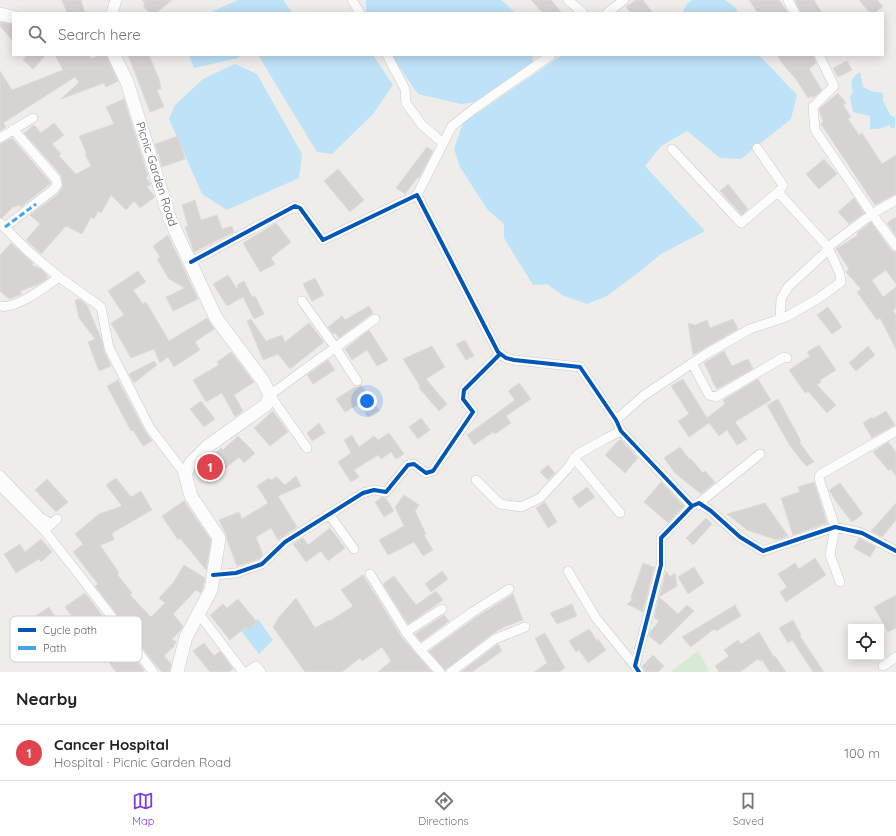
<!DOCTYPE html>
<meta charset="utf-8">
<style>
body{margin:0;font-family:Quicksand,sans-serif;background:#f2f2f2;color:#222}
.controls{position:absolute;right:12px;bottom:12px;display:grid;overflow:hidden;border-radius:0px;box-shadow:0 2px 10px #0003}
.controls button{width:36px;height:36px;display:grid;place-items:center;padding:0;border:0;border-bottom:1px solid #e0e0e0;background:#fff;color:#222;font:20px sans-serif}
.you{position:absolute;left:367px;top:401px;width:14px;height:14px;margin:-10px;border:3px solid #fff;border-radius:50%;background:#1a73e8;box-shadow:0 0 0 6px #1a73e833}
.badge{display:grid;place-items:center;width:26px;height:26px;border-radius:50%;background:#7c3aed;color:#fff;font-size:13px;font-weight:700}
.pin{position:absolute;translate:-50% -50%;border:2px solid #fff;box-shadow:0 1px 4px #0006}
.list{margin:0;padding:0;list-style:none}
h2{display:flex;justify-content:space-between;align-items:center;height:52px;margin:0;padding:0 16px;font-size:17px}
h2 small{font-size:13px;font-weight:400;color:#767676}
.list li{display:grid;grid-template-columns:26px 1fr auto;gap:12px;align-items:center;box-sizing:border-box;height:56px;padding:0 16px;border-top:1px solid #e0e0e0}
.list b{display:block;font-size:15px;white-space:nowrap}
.list p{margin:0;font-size:13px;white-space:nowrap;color:#767676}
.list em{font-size:13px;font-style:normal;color:#767676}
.icon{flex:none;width:22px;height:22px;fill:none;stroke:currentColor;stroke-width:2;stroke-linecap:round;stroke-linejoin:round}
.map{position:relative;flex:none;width:896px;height:672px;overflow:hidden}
.search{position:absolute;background:#fff;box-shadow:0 2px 10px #0003;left:12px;right:12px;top:12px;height:44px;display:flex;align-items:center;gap:10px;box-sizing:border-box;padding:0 14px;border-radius:0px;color:#767676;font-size:15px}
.sheet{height:108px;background:#fff}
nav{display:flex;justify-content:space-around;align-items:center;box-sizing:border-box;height:56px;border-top:1px solid #e0e0e0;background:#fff;font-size:11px;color:#767676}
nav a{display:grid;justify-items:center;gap:2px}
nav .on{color:#7c3aed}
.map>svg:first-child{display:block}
</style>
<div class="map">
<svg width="896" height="672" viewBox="0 0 896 672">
<rect width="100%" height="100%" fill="#efede9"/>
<path fill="#d7ebd4" d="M698 651 709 670 706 672H670Z"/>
<path fill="#bee2f8" d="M238 0H283L292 12 209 13Z
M366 0H501L516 13H366Z
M692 0H725L736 8 738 13H682L687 4Z
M189 55H241L238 58 194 68Z
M258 55H373L393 85 373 114 332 154 317 152Z
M391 55H533L532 66 476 102 461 104 418 94Z
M562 55H758C772 67 783 82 797 95L791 119 741 159 720 158 687 131 661 146 645 166 705 231 661 254 639 272 607 296 587 304 562 295 547 284 533 285 504 238V224L487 209 460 167 454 149 463 123Z
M235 64 257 74 302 154 299 178 227 210 202 194 169 119 175 105 203 79Z
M860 72 863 87 871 91 883 93V101L891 116 895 117V127L892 129 889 125 879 129H870V116L853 112 850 97 853 92C850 81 851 78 860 72Z
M258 619 273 640 259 654 241 631Z"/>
<path fill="#d5d4d2" stroke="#dedcd8" d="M62 0H81L85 13H67Z
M142 0H172L156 13H149L143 6 145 4Z
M531 0H551L562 13H543Z
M636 0H643L653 13H631L626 7Z
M749 0H779L788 13H758Z
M797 0H814L822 13H801L795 1Z
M859 0H877L883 6 875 13H870Z
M1 22 13 25V41L0 26Z
M27 55H46L33 69 23 60Z
M55 55H89L91 59 100 55H106L118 81 106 87 104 83 61 99 79 82 75 77 3 123 6 127 0 131V71L12 90 63 70Z
M128 55H149L159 79 161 89 157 90 164 107 150 112Z
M777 55H813L816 63 809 69 822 90 813 98 812 96 808 98 796 79 785 67Z
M847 61 852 70 838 77 833 68Z
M838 93 846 103 843 105 851 117 848 119 859 135 862 133 882 164 896 155V194L875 205 821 124 823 122 819 109Z
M124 99 148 176 146 178 151 184 147 187 155 197 140 208 134 201 126 210 111 195 101 213 98 211 94 219 91 217 82 234 66 226 41 254 26 240 40 224 30 215 57 195 62 188 63 184 61 175 24 133 34 125 41 133 54 123 64 135 52 144 61 154 59 156 76 174 91 166 85 154H87L79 136 114 124 106 107Z
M178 136 185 159 162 167 155 144Z
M12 138 51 183 21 207 18 205 16 207 14 206 2 218 0 217V144Z
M427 147 433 151 419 178 418 177 405 194 396 188Z
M824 159 837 174 819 189 806 174Z
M338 169 364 200 350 212 324 181Z
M728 184 748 209 742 215 720 191Z
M854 198 864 213 849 224 838 212Z
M195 200 201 220 217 215 222 229 232 226 234 232 194 252 185 227 188 226 182 205Z
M896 217V236L887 223Z
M871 222 891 250 896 252V284L886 270 872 280 883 297 896 287V308L893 310 896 315V349L880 318 877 320 857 292 861 289 846 272 849 269 836 249 858 235 857 233Z
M276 223 291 242 271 258 275 264 260 272 243 243Z
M168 235 198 299 173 311 166 297 185 288 169 279 157 259 160 257 153 246Z
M11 243 33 263 32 265 41 269 47 275V279L37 285 20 291 22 294 9 299 0 291V255Z
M138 271 146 282 133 290 143 304 146 302 169 341 207 318 214 329 195 342 200 350 174 367 168 357 160 363 154 349 131 358 111 323 124 315 108 291Z
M228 275 237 289 238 288 237 285 244 281 252 297 255 296 264 314 254 319 243 297 227 306 213 284Z
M315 278 324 295 312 301 303 284Z
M79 299 87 305 102 341 104 351 111 366 99 371 88 342 95 339 79 318 75 300Z
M369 306 373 313 339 338 335 333 333 334 328 327 342 316 345 320Z
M828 307 842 327 832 334 817 315Z
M251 319 266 341 282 335 285 342 309 323 324 342 290 369 278 354 263 360 247 321Z
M733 319 738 329 693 355 688 323 695 325 707 320 710 328Z
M369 330 388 360 377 366 367 350 352 360 345 349Z
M465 340 474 356 466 360 456 344Z
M819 345 836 370 820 380 821 382 817 385 836 405 827 413 808 391 805 393 789 370 810 356 807 352Z
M432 346 445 367 426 379 447 404 439 411 419 388 420 386 403 359Z
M868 346 875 355 856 371 849 363Z
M724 351 732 366 748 359 753 369 717 389 711 379H712L704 363Z
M231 352 254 382 234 395 243 411 235 417 222 393 206 402 193 380 219 365 217 362Z
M328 360 335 370 313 384 307 375Z
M154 361 157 365 134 383 129 374Z
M683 379 707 418 725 404 723 400 758 379 771 400 735 422 747 439 737 445 727 430 719 436 709 423 689 437 678 421 689 414 671 386Z
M118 380 145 431 152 441 143 446 133 430 131 431 107 386Z
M519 383 531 399 506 416 511 423 495 434 493 432 474 445 467 435 515 400 508 391Z
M361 385 379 410 368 417 359 404 345 412 336 399 355 387H358Z
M778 399 801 441 799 442 814 462 806 466 790 446 767 405Z
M201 401 215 419 204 427 190 409Z
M273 411 288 432 270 446 254 428Z
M886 411 895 425 872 438 863 423 872 417 873 419Z
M421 418 430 430 418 439 409 427Z
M319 423 325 433 312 441 307 433Z
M389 433 404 454 396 459 391 452 381 459 378 455 354 470 359 477 351 482 338 462 351 453 344 440 352 435 359 447 374 436 378 440Z
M238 436 255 453 244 463 239 457 208 483 197 469 221 448 223 450Z
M620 439 638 458 625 473 605 455Z
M888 442 896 452V476L891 469 889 471 873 452Z
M680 447 690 460 691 459 703 473 705 471 715 482 701 494 675 473 664 458Z
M548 465 555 473 548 480 540 472Z
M296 476 301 486 278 496 297 527 278 540 271 528 256 537 263 555 259 559 237 566 227 540 226 534 219 520 239 512 242 519 268 503 257 486 269 478 271 480 277 477 285 485Z
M116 478 131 497 141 491 152 510 112 533 114 540 100 545 119 573 117 574 132 593 130 595 151 617 165 603 159 598 173 583 184 565 205 578 203 587 201 593 196 590 173 614 183 626 180 631 172 639 176 642 173 647 164 656 171 664 169 672H162L153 662 95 586 98 584 73 552 83 544 75 534 99 514 122 506 106 485Z
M47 479 68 502 56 512 35 490Z
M661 482 684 506 668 523 644 502Z
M814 482 827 523 793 535 781 498 800 492 798 487Z
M840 483 863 514 852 522 837 503 829 490Z
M587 487 595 497 579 508 572 498Z
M404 495 419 505 415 511 426 534 424 535 433 550 423 556 414 542 388 555 379 540 404 526 395 507Z
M382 497 386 498 394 511 384 517 375 502Z
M184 501 211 540 206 570 180 538 178 540 162 516Z
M545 502 557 522 548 528 536 508Z
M765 503 788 536 777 540 747 530 727 514Z
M896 503V520L882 537 871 531Z
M706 518 712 524 693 545 686 538Z
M330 528 345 548 328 561 321 551 306 562 293 544 303 538 308 545Z
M859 538 876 547 870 557 854 548Z
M41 539 52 552 41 562 39 559 16 573 4 554 20 544 25 552Z
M815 558 826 575 786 602 780 592 787 587 778 574 795 563 799 569Z
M643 563 654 567 643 612 627 604 632 600 631 597Z
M694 567 704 583 688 594 678 577Z
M442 571 448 579 431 592 425 584Z
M666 571 670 577 675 573 677 586 659 597Z
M363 575 401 636 432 672H378L391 661 382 647 362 661 360 658 342 672H305L273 627 279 617 296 598 315 628 329 620 330 621 353 606 341 590Z
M394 576 416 605 436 591 443 600 408 624 383 584Z
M85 593 144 670 143 672H116L98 649 97 650 65 607Z
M513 594 523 620 504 627 492 634 445 670 429 651 475 618Z
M896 595V628L888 632 874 607Z
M659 597 678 614 687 605 694 611 660 645 649 636 650 632 659 621 654 618Z
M238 599 257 622 248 630 246 627 230 640 210 615 223 604 227 608Z
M572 604 577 616 557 624 550 613Z
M735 605 741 616 716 631 714 629 691 647 682 637Z
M49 607 69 640 49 652 41 638 49 633 37 615Z
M444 615 449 621 421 642 415 634Z
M793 620 801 635 800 636 824 672H813L792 640 788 643 779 628Z
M589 629 597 641 598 639 606 650 588 663 579 650 576 652 569 641Z
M759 632 774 657 775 656 786 672H770L762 660 760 661 758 659 740 672H719L715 666 729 656 724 650 738 640 741 644Z
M545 633 565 668 559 672H534L547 663 535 638Z
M204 643 214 656 220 651 233 669 229 672H210L193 651Z
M498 644 502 651 472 672H461Z
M653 655 664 666 658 672H645L642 666Z"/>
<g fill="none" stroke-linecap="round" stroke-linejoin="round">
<g stroke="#cacaca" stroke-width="10">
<path id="minor" d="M352 0 360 13
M568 0 583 13
M788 0 795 13
M607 13 624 0
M387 55 405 89 406 103 422 125 443 143
M819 55 834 86 813 107 815 130 872 214 896 246
M0 138 33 118
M757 148 783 185 781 189 778 192
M672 149 741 223 778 192 828 247 872 214 896 200
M417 195 452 126 475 108 551 55
M0 223 28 251 59 277 101 307 109 348 150 428 185 474
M5 227 53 190 57 185 56 179 13 129
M191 262 295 206 300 208 323 240 417 195 498 352 506 358 514 360 580 367 616 420 621 431 692 506
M302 301 335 347 357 381
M0 306C16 310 46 286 59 277
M780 319 781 299 788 287 829 249
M692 363 709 395 716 397 784 357 787 358
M616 420 643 396 706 354 750 329 786 317 819 298 841 282 840 274 828 247
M307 448 270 395 297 375 375 319
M574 458 620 513
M0 475 41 518 52 524
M476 480 500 504 521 507 540 498 567 469 578 454 605 439 621 431
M0 486 44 530
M699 503 760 454
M329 514 354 549
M57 519 44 530 116 622 153 672
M568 571 596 618 635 666
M370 574 406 632 420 650 440 672
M213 575 236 573 262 564 285 542 363 493 374 490 386 492 408 465 414 464 426 473 433 471 473 412 463 399 464 390 500 354
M840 582 830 555 835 527 820 482 819 477 821 474 896 431
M199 614 243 672
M406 632 442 609
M420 650 471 613 509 589
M883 666 896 657
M247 672 256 666 261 672
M451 672 495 639 525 627
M639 672 635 666 661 565V538L692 506 699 503 711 511 740 537 763 551 835 527 862 533 896 551"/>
</g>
<g stroke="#cacaca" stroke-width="12">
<path id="tertiary" d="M112 13 116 0"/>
</g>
<g stroke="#cbcbcb" stroke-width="14">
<path id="secondary" d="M0 14 13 17
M114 55 127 82 170 219 216 318 263 381 270 395 266 405 208 446 191 463 185 474 191 496 219 538 211 590 186 637 177 672"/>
</g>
<use href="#minor" stroke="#fdfcfc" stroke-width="9"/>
<use href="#tertiary" stroke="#fdfcfc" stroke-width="11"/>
<use href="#secondary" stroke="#fdfcfc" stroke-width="13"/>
<path stroke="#41a6ee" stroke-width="3" stroke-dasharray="6 3" stroke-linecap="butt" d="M5 227 36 204"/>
<g stroke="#fff" stroke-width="6">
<path id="cycleway" d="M191 262 295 206 300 208 323 240 417 195 498 352 506 358 514 360 580 367 616 420 621 431 692 506
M213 575 236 573 262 564 285 542 363 493 374 490 386 492 408 465 414 464 426 473 433 471 473 412 463 399 464 390 500 354
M639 672 635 666 661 565V538L692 506 699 503 711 511 740 537 763 551 835 527 862 533 896 551"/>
</g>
<use href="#cycleway" stroke="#0057b8" stroke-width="4"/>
</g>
<g text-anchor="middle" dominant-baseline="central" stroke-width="3.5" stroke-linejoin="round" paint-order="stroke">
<g font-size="12" fill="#5e6368" stroke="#fff">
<text transform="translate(157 174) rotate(72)">Picnic Garden Road</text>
</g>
</g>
<rect x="10" y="616" width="132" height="46" rx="6" fill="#fff" stroke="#cfd0d2" stroke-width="1"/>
<rect x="18" y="628" width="18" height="4" fill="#0057b8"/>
<rect x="18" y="646" width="18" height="4" fill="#41a6ee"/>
<g font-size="11" fill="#5e6368">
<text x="43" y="634">Cycle path</text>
<text x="43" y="652">Path</text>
</g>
</svg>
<div class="controls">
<button><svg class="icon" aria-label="locate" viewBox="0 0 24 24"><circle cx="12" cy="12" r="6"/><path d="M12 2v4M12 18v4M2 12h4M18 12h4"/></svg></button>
</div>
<div class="you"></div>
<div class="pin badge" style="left:210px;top:467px;background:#e0444e">1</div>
<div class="search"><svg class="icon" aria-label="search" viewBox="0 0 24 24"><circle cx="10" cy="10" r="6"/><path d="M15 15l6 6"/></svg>Search here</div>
</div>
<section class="sheet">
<h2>Nearby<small></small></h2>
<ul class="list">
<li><span class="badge" style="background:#e0444e">1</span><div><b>Cancer Hospital</b><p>Hospital · Picnic Garden Road</p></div><em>100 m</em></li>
</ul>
</section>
<nav>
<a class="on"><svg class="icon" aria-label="map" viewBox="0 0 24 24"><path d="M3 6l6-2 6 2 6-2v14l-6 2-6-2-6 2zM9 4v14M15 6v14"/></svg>Map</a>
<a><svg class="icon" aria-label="directions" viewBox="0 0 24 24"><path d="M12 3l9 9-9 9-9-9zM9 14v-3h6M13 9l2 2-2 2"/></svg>Directions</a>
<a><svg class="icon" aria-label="saved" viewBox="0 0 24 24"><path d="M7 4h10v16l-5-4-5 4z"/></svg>Saved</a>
</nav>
